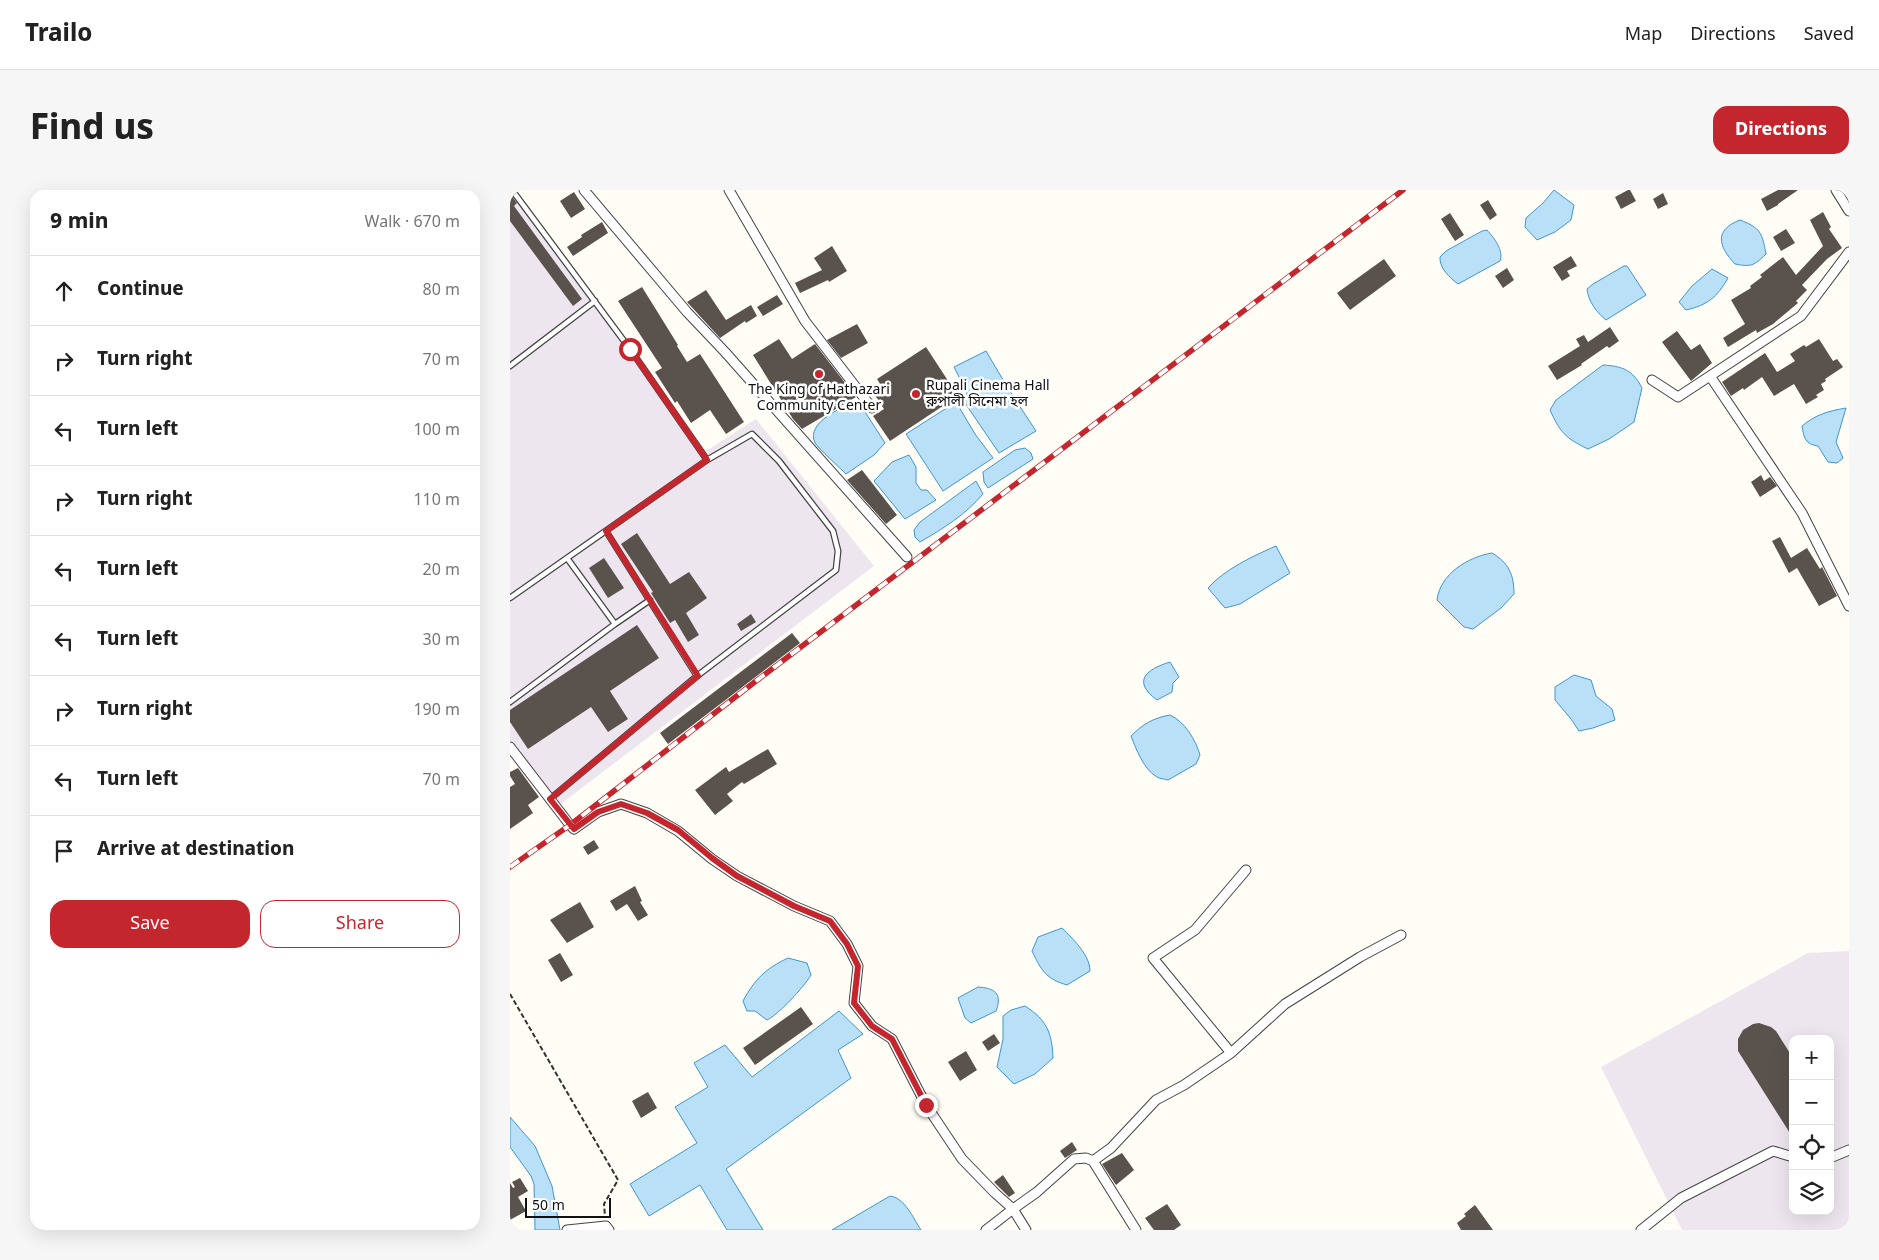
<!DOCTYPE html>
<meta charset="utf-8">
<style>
body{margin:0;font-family:Georgia,"Noto Sans Bengali",serif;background:#f6f6f6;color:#222}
.controls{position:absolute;right:15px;bottom:15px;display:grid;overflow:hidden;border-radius:10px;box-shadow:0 5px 20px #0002}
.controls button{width:45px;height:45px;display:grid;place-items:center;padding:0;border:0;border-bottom:1px solid #e0e0e0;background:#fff;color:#222;font:25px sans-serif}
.scale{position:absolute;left:15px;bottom:12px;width:86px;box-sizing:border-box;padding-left:5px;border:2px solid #111;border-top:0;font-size:14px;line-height:18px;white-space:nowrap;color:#111;-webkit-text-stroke:4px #fff;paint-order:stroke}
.stop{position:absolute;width:15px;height:15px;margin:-11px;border:4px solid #c4262e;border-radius:50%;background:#fff}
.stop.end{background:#c4262e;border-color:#fff;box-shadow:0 1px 5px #0008}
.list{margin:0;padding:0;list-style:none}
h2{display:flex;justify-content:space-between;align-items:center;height:65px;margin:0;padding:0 20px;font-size:21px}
h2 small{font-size:16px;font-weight:400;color:#767676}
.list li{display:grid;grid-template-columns:32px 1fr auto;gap:15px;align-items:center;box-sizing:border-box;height:70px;padding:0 20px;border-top:1px solid #e0e0e0}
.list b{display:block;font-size:19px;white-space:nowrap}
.list em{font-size:16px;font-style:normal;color:#767676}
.actions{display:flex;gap:10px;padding:15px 20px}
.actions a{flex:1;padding:11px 0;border:1px solid #c4262e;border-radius:15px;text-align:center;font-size:18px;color:#c4262e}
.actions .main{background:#c4262e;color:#fff}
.icon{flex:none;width:28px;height:28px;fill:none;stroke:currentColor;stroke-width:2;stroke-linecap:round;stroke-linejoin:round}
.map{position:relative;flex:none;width:1339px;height:1040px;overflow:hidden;border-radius:15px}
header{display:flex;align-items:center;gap:30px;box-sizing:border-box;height:70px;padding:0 25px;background:#fff;border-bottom:1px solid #e0e0e0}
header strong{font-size:24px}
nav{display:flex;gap:28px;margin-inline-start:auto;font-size:18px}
.intro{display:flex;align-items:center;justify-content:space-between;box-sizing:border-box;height:120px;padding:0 30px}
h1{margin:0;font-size:35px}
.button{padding:12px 22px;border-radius:15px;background:#c4262e;color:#fff;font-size:18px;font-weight:700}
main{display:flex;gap:30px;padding:0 30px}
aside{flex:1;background:#fff;border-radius:15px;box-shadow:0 5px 20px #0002}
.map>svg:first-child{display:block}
</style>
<header>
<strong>Trailo</strong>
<nav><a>Map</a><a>Directions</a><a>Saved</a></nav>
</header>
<div class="intro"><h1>Find us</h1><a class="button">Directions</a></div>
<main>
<aside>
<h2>9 min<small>Walk · 670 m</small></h2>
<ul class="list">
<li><svg class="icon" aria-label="ahead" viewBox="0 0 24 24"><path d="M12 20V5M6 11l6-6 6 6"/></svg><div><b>Continue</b></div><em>80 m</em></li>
<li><svg class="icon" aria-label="right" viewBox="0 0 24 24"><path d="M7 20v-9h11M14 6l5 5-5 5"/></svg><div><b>Turn right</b></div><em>70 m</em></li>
<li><svg class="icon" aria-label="left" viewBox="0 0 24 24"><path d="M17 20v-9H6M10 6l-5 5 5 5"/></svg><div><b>Turn left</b></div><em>100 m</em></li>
<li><svg class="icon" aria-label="right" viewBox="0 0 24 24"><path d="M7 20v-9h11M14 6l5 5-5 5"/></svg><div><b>Turn right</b></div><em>110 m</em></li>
<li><svg class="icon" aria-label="left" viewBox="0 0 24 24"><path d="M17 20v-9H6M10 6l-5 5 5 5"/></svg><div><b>Turn left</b></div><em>20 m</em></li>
<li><svg class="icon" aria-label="left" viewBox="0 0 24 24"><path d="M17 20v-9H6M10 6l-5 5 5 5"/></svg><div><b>Turn left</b></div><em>30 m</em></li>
<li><svg class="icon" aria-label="right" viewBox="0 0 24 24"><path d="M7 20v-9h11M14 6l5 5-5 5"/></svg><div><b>Turn right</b></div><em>190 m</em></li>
<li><svg class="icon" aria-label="left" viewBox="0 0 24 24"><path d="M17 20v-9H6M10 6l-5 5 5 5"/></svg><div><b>Turn left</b></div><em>70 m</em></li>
<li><svg class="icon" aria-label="arrive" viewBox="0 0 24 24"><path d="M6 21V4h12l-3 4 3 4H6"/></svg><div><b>Arrive at destination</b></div></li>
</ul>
<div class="actions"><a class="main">Save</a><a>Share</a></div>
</aside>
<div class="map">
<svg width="1339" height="1040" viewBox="0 0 1339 1040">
<rect width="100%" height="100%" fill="#fffdf5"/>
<path fill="#eee6ef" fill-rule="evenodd" d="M0 0H6L196 261 246 229 364 376 44 619 0 560Z
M1339 761V1040H1172L1091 877 1298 763ZM1283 849H1320V1021H1283Z"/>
<path fill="#b9e0f7" stroke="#3f96cf" d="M1044 0 1064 15 1061 30 1045 42 1027 50 1015 37 1016 28 1033 13Z
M1230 30C1251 38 1252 43 1256 64 1244 76 1241 77 1225 74 1208 56 1204 40 1230 30Z
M977 40C984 48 994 60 990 71L948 94C940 88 929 78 930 67L936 61 972 41Z
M1114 76H1117L1136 105 1096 130C1087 123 1078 111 1077 99L1083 94Z
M1202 79 1218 88C1207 107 1198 115 1176 120L1169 112 1182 96Z
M476 161 499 200 526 241 489 263 455 213 457 203 444 177Z
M1093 175C1112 176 1123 180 1132 198L1124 232 1099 249 1078 259C1055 248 1050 242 1040 220L1046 210Z
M348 211 375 253 364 265 336 284C330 278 308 258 305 253 295 232 334 216 348 211Z
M446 212 465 244 483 268 433 301 396 244Z
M1336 218 1326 252 1333 268 1327 273 1318 272 1308 256C1295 254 1294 248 1292 236 1305 225 1318 221 1336 218Z
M515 258 521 263 523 269 478 298 474 292 473 282 505 260Z
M399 265 406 277V293L411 300H417L426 310 395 329 364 291 382 272Z
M466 291 473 304C455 325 434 338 410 352L405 347 404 340 410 332Z
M766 356 780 383 730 414 715 418 698 398C715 379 743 366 766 356Z
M982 363C999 373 1004 385 1004 404L991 418 963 439 954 437 927 410C930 384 958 367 982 363Z
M660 472 669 487 663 493 662 502 647 510C621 491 637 479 660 472Z
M1064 485 1081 490 1086 506 1102 519 1105 530 1083 538 1069 541 1061 529 1045 510V497Z
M660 525C674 531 686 550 690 565L686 574 658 590C655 589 650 589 647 587 634 580 626 559 621 546 633 534 643 528 660 525Z
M552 738C563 749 580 765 580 781L557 795C536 789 531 780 522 761L528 747Z
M278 768 297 773 301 785C294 797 268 825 257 830L245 821H237L233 811C245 789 255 779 278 768Z
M468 797C484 798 493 803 486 821L461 833 455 828 448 808Z
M515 816C537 830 542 843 543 868L525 884 504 894 487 877 493 849V826L501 820Z
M329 821 353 844 328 860 341 888 216 979 253 1040H217L190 995 139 1026 120 994 187 953 165 917 198 897 184 873 215 855 242 887Z
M0 927 25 956 42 996 50 1040H25L24 994 21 986 0 957Z
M380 1006C395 1008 403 1028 411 1040H322Z"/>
<path fill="#5a524d" d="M1118 0H1120L1126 11 1111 19 1105 7Z
M1268 0H1288L1268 14V15L1257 21 1251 9Z
M64 2 75 19 61 28 50 11Z
M1153 3 1158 14 1148 19 1143 9Z
M0 4 7 13 4 16 72 109 63 116 0 31Z
M978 10 987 25 980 30 970 15Z
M1313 22 1321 37 1319 39 1332 58 1317 69 1292 95 1297 100 1286 111 1288 113 1263 134 1247 143 1246 140 1218 157 1213 148 1235 134 1221 110 1241 98 1240 96 1252 87 1250 85 1273 67 1286 85 1313 56 1300 30Z
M940 23 954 45 945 51 931 29Z
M92 32 98 43 63 66 57 57 72 47 71 45Z
M1276 39 1285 53 1271 61 1263 47Z
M322 56 337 81 319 92 318 90 290 103 285 93 312 80 304 68Z
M1061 66 1067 76 1057 81 1060 86 1052 91 1043 77Z
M874 69 886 86 840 120 827 103Z
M997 78 1004 90 993 98 985 86Z
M132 97 168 155 167 156 177 172 190 164 234 232 216 244 200 220 181 233 167 211 165 213 145 182 152 178 108 111Z
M196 100 216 130 241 115 247 126 236 133 235 131 210 148 177 112Z
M267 105 273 114 253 126 247 117Z
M347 134 358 153 331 168 317 150Z
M1100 137 1109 151 1099 158 1097 156 1071 174 1072 175 1047 190 1038 176 1070 156 1066 149 1074 145 1078 152Z
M1167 141 1181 160 1190 154 1202 173 1181 191 1152 152Z
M269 149 282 169 305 154 346 207 292 239 283 229 243 165Z
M1309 149 1323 171 1327 169 1333 177 1315 189 1316 191 1311 194 1314 200 1306 205 1308 207 1296 214 1284 194 1264 206 1252 187 1234 200 1233 198 1221 206 1212 192 1255 163 1267 182 1285 171 1280 164 1294 155 1296 157Z
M416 157 448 206 380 251 363 226 374 219 363 202 372 197 367 189Z
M352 280 387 325 376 334 337 290Z
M1251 285 1254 291 1260 287 1267 296 1250 307 1241 292Z
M127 343 160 394 179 382 197 408 176 423 189 445 178 452 165 430 160 433 141 403 143 402 111 354Z
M1270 347 1281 368 1297 358 1310 379 1312 377 1327 406 1309 416 1287 378 1279 383 1262 351Z
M94 368 114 398 98 408 79 378Z
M241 424 246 432 231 441 227 434Z
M127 435 149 468 100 501 118 529 98 542 81 517 18 559 0 532V520Z
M282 443 290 453 158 554 150 543Z
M258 559 267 574 234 594 232 592 217 604 223 611 205 625 185 600 216 577 219 582Z
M8 578 29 607 18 615 23 623 0 639V597L5 594 0 586V582Z
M84 650 89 658 78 665 73 657Z
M125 696 132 711 130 712 138 725 128 731 117 714 106 721 100 711Z
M70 712 84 737 57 753 40 730Z
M50 763 63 785 51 792 38 770Z
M291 817 303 834 245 875 233 858Z
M1249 833 1261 837 1266 841 1283 868V948L1228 861V849L1233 840 1243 834Z
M484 844 490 853 478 861 472 852Z
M456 861 467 880 450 891 438 872Z
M138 902 147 918 131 928 122 911Z
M562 952 567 960 555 968 550 961Z
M612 963 624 980 606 995 592 974Z
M493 985 505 1003 499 1007 484 992Z
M10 988 18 1001 8 1007 16 1021 0 1030V993L3 998 5 997 2 992Z
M657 1014 671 1035 664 1040H644L635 1028Z
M965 1015 983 1040H951L947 1033 956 1026 954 1024Z"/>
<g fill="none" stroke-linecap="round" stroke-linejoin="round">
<g stroke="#444" stroke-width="7">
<path id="lane" d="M2 0 120 159 197 270
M0 176 85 111
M96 341 187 486
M0 408 197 270 242 244 269 271 323 341 328 361 326 380 187 486 40 609
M105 434 140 410
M0 512 105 434 57 368"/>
</g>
<g stroke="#444" stroke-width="11">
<path id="street" d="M74 0 177 122 215 162 397 367
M219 0 295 131 362 218
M1326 0 1339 21
M1200 186 1292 323 1339 416
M1142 190 1168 207 1291 126 1339 62
M0 557 60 635 64 639 88 622 111 614 137 623 168 641 202 669 227 686 284 716 320 731 337 754 348 776 344 813 362 836 382 849 416 915 452 969 485 1003 503 1019 527 1002 564 969 576 968 583 971 626 1040
M721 863 643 768 685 740 736 680
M1320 968 1339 960
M583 971 601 958 646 910 674 895 721 863 775 814 850 767 891 745
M57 1040 96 1036 99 1040
M476 1040 503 1019 516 1040
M1131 1040 1171 1008 1263 961 1283 967"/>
</g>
<path stroke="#333" stroke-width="2" stroke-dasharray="5 2.5" stroke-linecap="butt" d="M0 804 108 990 94 1014 95 1026"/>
<use href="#lane" stroke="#fff" stroke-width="4.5"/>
<use href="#street" stroke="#fff" stroke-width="9"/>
<g stroke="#c4262e" stroke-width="5.5">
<path id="rail" d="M0 677 60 635 246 491 893 0"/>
</g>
<use href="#rail" stroke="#fff" stroke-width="4" stroke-dasharray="11" stroke-linecap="butt"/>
</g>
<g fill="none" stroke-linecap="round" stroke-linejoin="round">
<path stroke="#c4262e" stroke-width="6" d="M120 159 197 270 96 341 188 486 40 609 64 639 88 622 111 614 137 623 168 640 202 668 227 686 284 716 320 731 337 754 348 776 344 813 362 836 382 849 416 915"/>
</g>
<g fill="#c4262e" stroke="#fff" stroke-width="2">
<circle cx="309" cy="184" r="5"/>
<circle cx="406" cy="204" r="5"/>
</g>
<g text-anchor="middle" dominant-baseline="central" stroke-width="5" stroke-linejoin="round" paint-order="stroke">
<g font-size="14" fill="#111" stroke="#fff" text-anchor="start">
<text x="416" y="196">Rupali Cinema Hall<tspan x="416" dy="16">রুপালী সিনেমা হল</tspan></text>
<text x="309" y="200" text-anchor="middle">The King of Hathazari<tspan x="309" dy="16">Community Center</tspan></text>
</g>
</g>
</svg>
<div class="controls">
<button>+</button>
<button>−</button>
<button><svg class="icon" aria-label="locate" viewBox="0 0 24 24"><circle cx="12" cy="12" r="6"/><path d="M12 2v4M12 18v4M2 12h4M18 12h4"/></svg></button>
<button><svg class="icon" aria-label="layers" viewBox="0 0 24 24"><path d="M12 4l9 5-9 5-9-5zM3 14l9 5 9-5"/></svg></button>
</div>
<div class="scale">50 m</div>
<div class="stop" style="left:120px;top:159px"></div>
<div class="stop end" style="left:416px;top:915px"></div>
</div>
</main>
